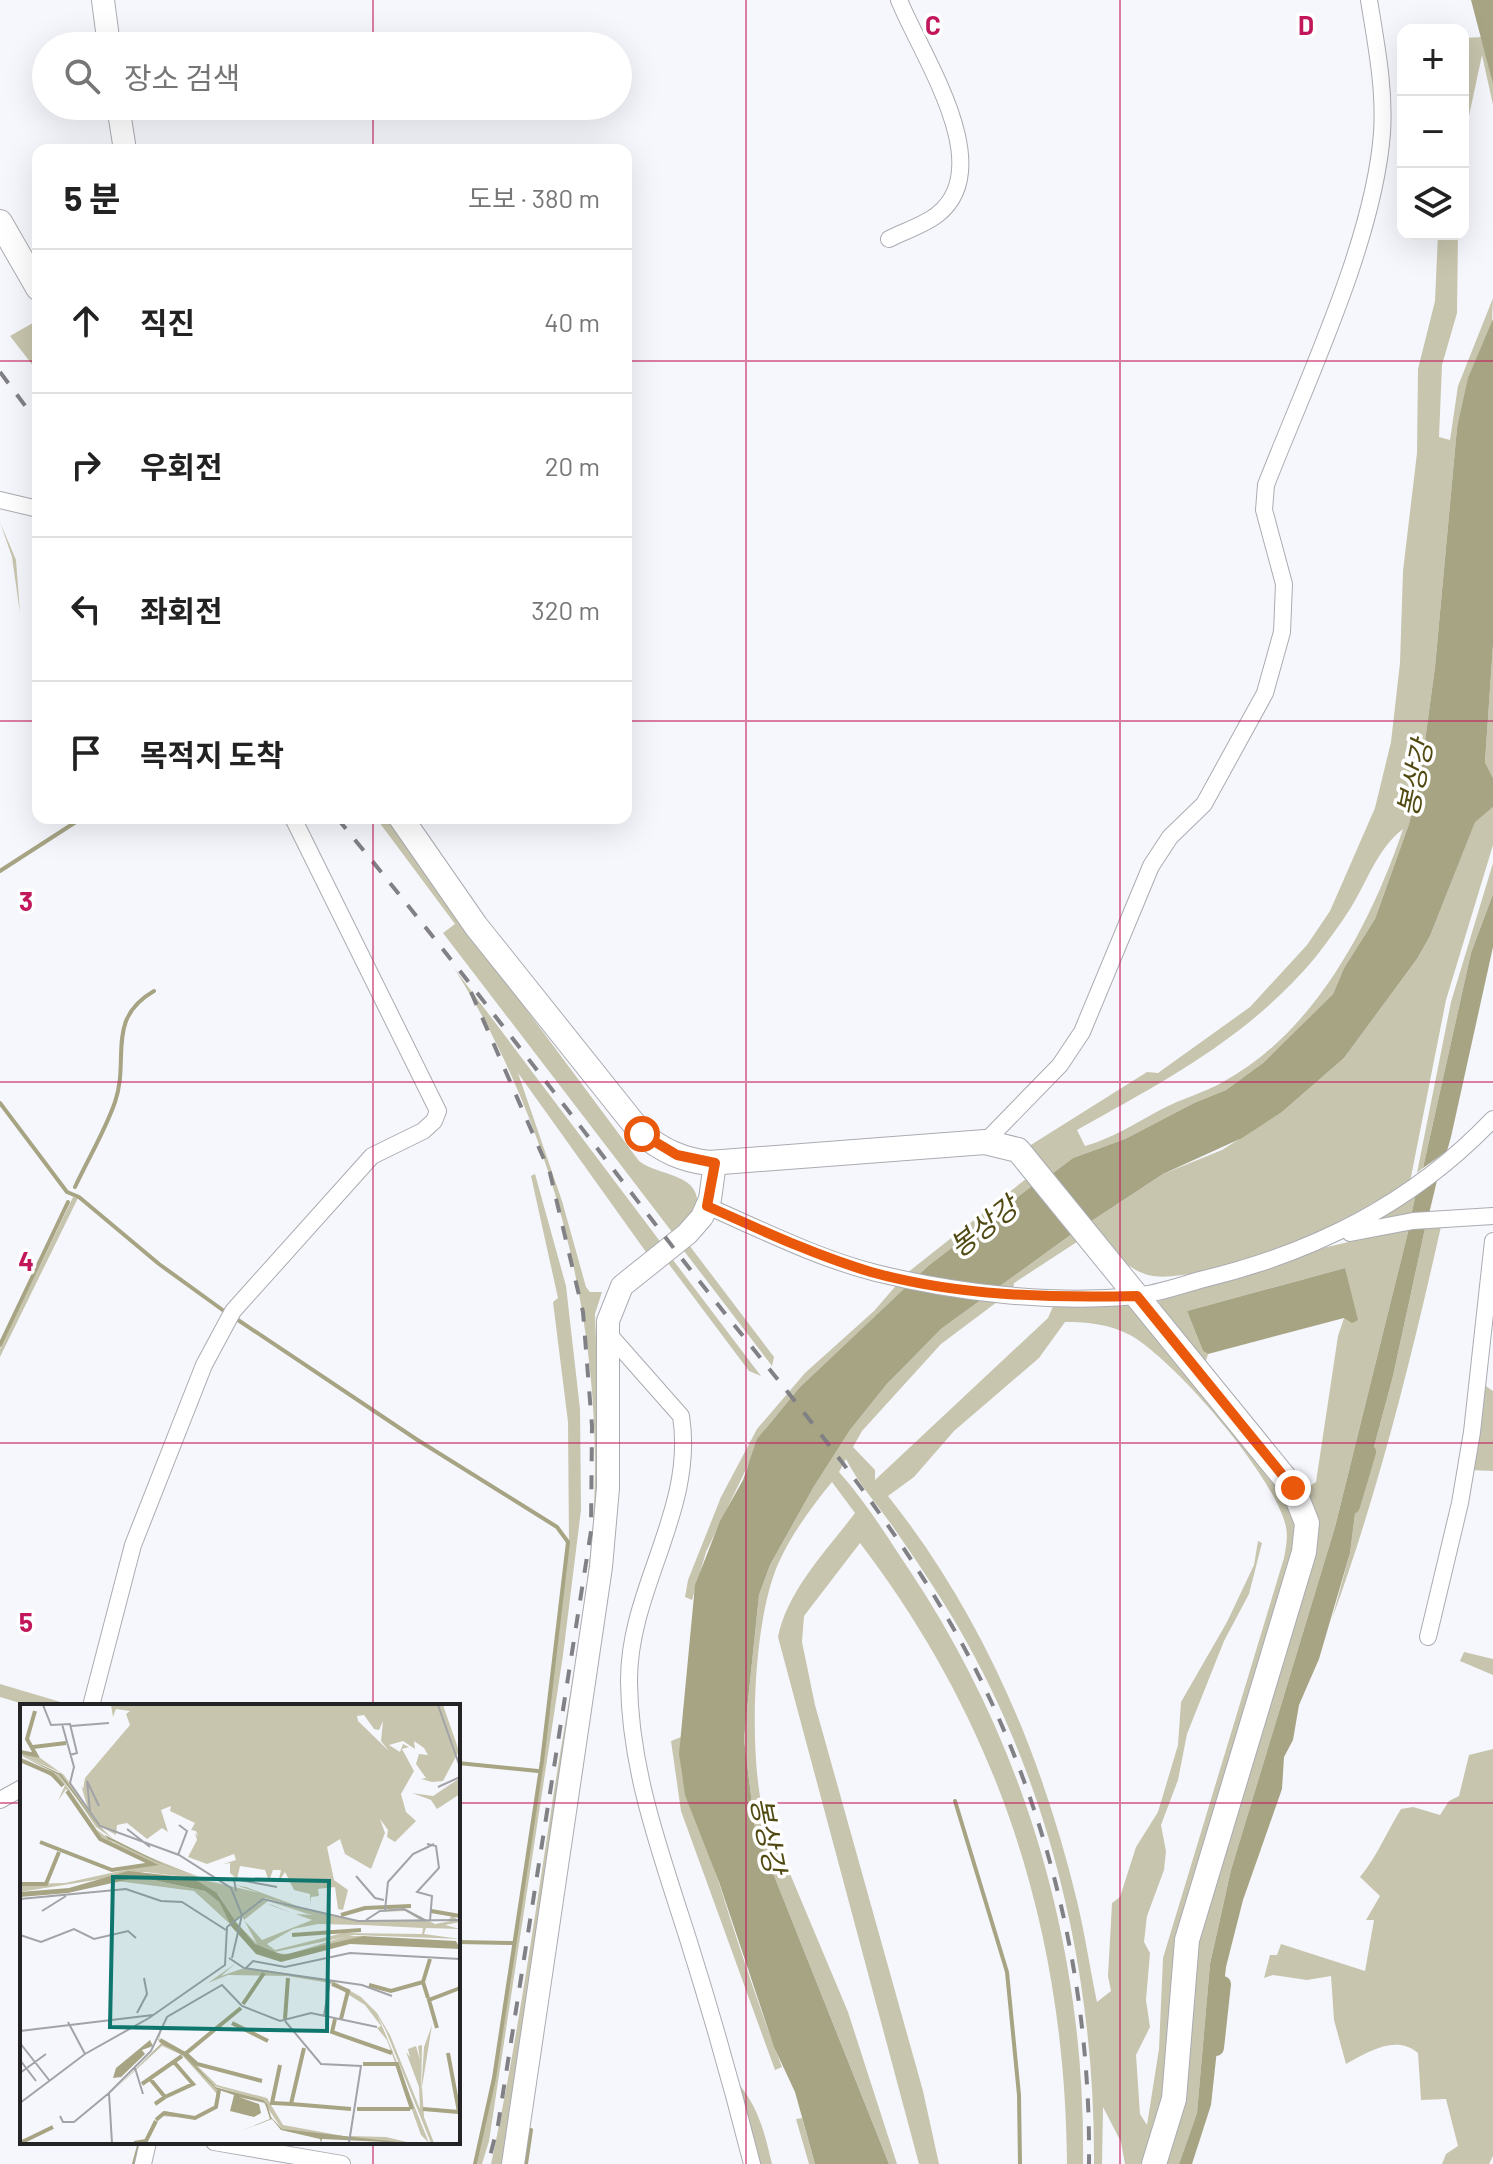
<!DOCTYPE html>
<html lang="ko">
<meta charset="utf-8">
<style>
body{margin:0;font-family:Barlow,"Noto Sans KR",sans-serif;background:#f2f2f2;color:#222}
.controls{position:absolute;right:24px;top:24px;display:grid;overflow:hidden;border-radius:16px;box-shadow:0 8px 32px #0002}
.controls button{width:72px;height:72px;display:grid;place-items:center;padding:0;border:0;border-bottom:2px solid #e0e0e0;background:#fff;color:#222;font:40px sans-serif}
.stop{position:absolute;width:24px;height:24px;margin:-18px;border:6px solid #ea580c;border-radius:50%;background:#fff}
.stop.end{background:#ea580c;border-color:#fff;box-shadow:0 2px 8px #0008}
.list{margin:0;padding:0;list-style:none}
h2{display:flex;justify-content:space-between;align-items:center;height:104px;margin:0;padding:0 32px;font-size:34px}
h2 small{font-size:26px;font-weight:400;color:#767676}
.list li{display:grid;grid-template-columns:52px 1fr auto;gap:24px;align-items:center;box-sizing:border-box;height:144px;padding:0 32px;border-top:2px solid #e0e0e0}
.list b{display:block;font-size:30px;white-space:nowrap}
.list em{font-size:26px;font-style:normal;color:#767676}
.icon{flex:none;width:44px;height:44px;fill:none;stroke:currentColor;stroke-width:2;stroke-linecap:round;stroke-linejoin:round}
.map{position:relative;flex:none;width:1493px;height:2164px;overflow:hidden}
.search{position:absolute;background:#fff;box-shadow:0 8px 32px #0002;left:32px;top:32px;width:600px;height:88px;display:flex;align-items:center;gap:20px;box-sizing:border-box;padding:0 28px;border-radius:44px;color:#767676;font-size:30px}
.panel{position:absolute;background:#fff;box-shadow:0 8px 32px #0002;left:32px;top:144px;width:600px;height:680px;border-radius:16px}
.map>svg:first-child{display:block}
</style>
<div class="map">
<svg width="1493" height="2164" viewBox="0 0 1493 2164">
<rect width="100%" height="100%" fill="#f6f7fd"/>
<path fill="#c7c5ad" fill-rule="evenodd" d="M1483 37 1493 84V105L1482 55 1463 144V38Z
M1438 234H1458L1457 313 1442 365 1439 437 1450 440 1458 386 1493 298 1492 322 1457 428 1435 667 1420 778 1409 824 1375 919 1344 968 1333 994 1263 1063 1226 1090 1194 1103 1125 1139 1073 1158 1049 1176 1026 1148 1147 1072 1158 1073 1250 1007 1307 945 1330 911 1375 808 1391 742 1400 663 1403 571 1417 453 1418 369 1435 301ZM1403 829C1371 924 1315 1032 1223 1082 1203 1093 1181 1099 1162 1109 1136 1123 1113 1138 1085 1146L1077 1130C1166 1080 1246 1039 1314 959 1326 944 1339 926 1350 909 1368 881 1376 850 1403 829Z
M38 320V372L10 336Z
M0 522 16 560 20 613 12 557Z
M1493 645V778L1485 762Z
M1493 807V845L1446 1000 1410 1182C1339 1222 1279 1259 1197 1273 1182 1275 1163 1279 1148 1275 1123 1268 1105 1242 1087 1224L1163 1174 1222 1150 1282 1112 1344 1058 1417 959 1430 936 1475 821Z
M376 818H392L514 993 639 1161C660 1177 702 1173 697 1208L672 1232 443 933 455 924Z
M1493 863V894L1471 953 1423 1168 1417 1173 1451 1002Z
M454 968 662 1244 646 1252 518 1073 562 1201 586 1287 590 1292H602L595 1314 600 1442 598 1524 504 2164H491C517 2043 534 1921 553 1798 567 1707 586 1615 593 1523 606 1335 555 1128 454 968Z
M535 1174 566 1286 580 1409 581 1510 563 1655 489 2141 482 2164H477L495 2078 543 1761 569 1542 568 1422 553 1302 558 1298 531 1176Z
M1031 1175 1037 1182 928 1266 799 1388 766 1428 706 1552 692 1600 685 1597 688 1580 721 1497 757 1429 805 1373 874 1311 907 1273Z
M1418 1184 1411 1216 1373 1224Z
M73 1197 78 1198 0 1357V1349Z
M1442 1222C1412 1356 1379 1490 1332 1619L1350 1553 1360 1475 1371 1458 1393 1376 1426 1224Z
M1409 1228 1335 1527 1231 1870 1210 1964 1197 2113 1179 2164H1162L1186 1985 1313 1524 1156 1304 1162 1298 1327 1247ZM1345 1268 1349 1319 1344 1318 1338 1336 1316 1482 1305 1489 1206 1361 1208 1354 1203 1351 1187 1311Z
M1076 1231 1083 1238 1014 1283 1013 1290 941 1344 862 1431 853 1447 875 1470V1480L1048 1318 1054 1304 1130 1300 1293 1505 1296 1534 1169 2052 1161 2102 1142 2164H1125L1121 2142 1103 2107 1102 2164H1094C1095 1977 1052 1788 957 1625 937 1591 914 1557 891 1524 876 1503 858 1483 846 1459L839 1472C866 1502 888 1538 910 1571 1027 1747 1086 1952 1083 2164H1067C1065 1933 1001 1728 860 1543L804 1616 802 1642 815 1705 923 2091 939 2164H919L778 1637C787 1591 827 1550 855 1513L832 1482C812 1506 791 1535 778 1564 753 1622 749 1745 762 1807L848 2012 897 2164H889L755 1828 744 1739 759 1595 770 1565 813 1488 850 1430 886 1385 941 1329ZM1065 1322C1089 1322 1108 1324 1130 1335 1175 1360 1276 1478 1286 1527 1288 1537 1286 1548 1284 1558L1163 1958 1159 2049 1147 2125 1140 2114 1136 2055 1150 2027 1146 2000 1150 1953 1144 1942 1147 1916 1164 1870 1166 1851 1161 1825 1178 1780 1187 1734 1224 1641 1249 1594 1262 1543 1258 1541 1254 1565 1227 1622 1181 1702 1178 1745 1158 1812 1136 1847 1120 1897 1112 1903 1108 1976 1111 1991 1097 2002C1090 1969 1085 1934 1077 1901 1042 1755 982 1614 888 1496L914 1477 954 1431 1039 1358Z
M686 1241 774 1357 772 1366 681 1247Z
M670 1256 761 1376 749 1371 665 1259Z
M1483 1384 1493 1391V1471L1470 1470Z
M1464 1652 1493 1659V1675L1460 1661Z
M0 1684 74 1706H30L0 1697Z
M681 1737C675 1791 704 1833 719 1883 738 1944 759 2007 782 2067L775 2070 681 1811 671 1741Z
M1493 1749V2156L1489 2164H1442L1446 2154 1458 2146 1446 2099 1421 2100 1418 2053C1396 2034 1368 2052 1346 2064L1334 2020 1331 1976 1307 1980 1273 1975 1264 1978 1270 1955H1277L1281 1944 1365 1971 1374 1920H1366L1380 1896 1360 1877C1378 1855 1386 1833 1401 1809L1413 1807 1440 1815 1449 1801 1459 1796 1469 1755Z
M734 2079C758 2104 764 2131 772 2164H757Z
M802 2118 815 2164H809L796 2119Z"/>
<path fill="#a6a483" d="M1471 0H1493V84Z
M1493 319V645L1485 762 1493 778V807L1475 822 1430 936 1417 959 1344 1058 1282 1112 1242 1138 1163 1174 1087 1224 1049 1176 1073 1158 1125 1139 1194 1103 1226 1090 1263 1063 1333 994 1344 968 1375 919 1409 824 1420 778 1435 667 1457 428 1468 378Z
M1493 894V947L1451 1137 1447 1151 1423 1168 1471 953Z
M1439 1172 1429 1214 1411 1216 1418 1184Z
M1037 1182 1076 1231 941 1329 886 1385 850 1430 813 1488 770 1565 759 1595 744 1739 755 1828 889 2164H815L795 2092 774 2047 719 1882 685 1795 679 1754 695 1585 720 1521 743 1480 757 1439 799 1388 928 1266Z
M1426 1224 1393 1376 1371 1458 1360 1475 1350 1553 1319 1659 1299 1705 1293 1740 1284 1757 1282 1789 1243 1900 1226 1967 1211 2105 1192 2164H1179L1197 2113 1210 1964 1231 1870 1335 1527 1409 1228Z
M1345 1268 1358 1320 1352 1323 1344 1318 1208 1354 1203 1351 1187 1311Z"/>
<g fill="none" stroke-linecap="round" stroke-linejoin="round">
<path stroke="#a6a483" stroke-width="4" d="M0 871 82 818
M0 1103 67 1192 79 1197 159 1264 224 1311
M75 1187C88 1159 105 1131 115 1102 130 1059 105 1019 154 991
M238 1320 416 1439 557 1527 568 1542 542 1761 494 2078 475 2164
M0 1345 68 1202
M458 1763 538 1771
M955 1801 1007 1972 1019 2095 1020 2164
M458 1942 513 1943
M134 2164 140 2142
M526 2164 531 2130"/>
<path stroke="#a6a483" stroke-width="16" d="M1352 1506 1368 1452
M1216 2048 1223 1984"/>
<g stroke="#abacb2" stroke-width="18">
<path id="street" d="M889 239C904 231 925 225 938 214 998 166 921 55 899 0
M0 500 38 509
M985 1142 1060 1065 1082 1032 1151 866 1170 837 1204 804 1265 693 1282 632 1284 584 1264 510 1266 485C1306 382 1374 241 1382 133 1385 88 1376 44 1369 0
M707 1206C762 1230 817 1258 876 1273 957 1293 1052 1304 1135 1296 1157 1294 1179 1286 1200 1280 1313 1253 1412 1204 1493 1119
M1350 1233 1413 1221 1493 1216
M606 1331 681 1416C696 1510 628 1589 629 1682 630 1773 662 1856 689 1942 712 2015 733 2089 752 2164
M1428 1637 1460 1503 1472 1432 1493 1241
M91 1706 133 1545 204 1365 233 1311 372 1156 423 1131 434 1121 438 1111 293 818
M0 1800 22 1788
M214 2142 342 2164
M143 2164 148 2142"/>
</g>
<g stroke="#abacb2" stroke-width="24">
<path id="secondary" d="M103 0 109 46
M118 106 125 150
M513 2164 601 1567 608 1488V1321L622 1286 687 1234 702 1217 710 1199 715 1163"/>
</g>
<g stroke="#abacb2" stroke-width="26">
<path id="primary" d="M0 222 38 288
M401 818 476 926 642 1134C663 1151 683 1160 709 1163L985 1142 1018 1150 1293 1488 1307 1523 1304 1552 1187 1940 1174 2099 1154 2164"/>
</g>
<use href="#street" stroke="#fff" stroke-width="16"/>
<use href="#secondary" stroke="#fff" stroke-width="22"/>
<use href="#primary" stroke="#fff" stroke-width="24"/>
<path stroke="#818185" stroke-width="4" stroke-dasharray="14 14" stroke-linecap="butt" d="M0 372 38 423
M337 818C455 961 566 1108 679 1255 778 1383 890 1509 967 1653 1050 1809 1091 1987 1089 2164
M471 992 550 1173 583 1312 592 1426 591 1531 498 2125 488 2164"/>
</g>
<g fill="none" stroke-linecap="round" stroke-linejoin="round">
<path stroke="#ea580c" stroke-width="10" d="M642 1134 677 1155 715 1163 707 1206C761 1230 814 1255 871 1272 957 1296 1048 1298 1137 1296L1293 1488"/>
</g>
<path fill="none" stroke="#c2185b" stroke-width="2" stroke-opacity="0.55" d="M373 0V46M746 0V2164M1120 0V2164M373 106V150M0 361H38M626 361H1493M0 721H38M626 721H1493M373 818V1706M0 1082H1493M0 1443H1493M0 1803H22M458 1803H1493M373 2142V2164"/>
<g text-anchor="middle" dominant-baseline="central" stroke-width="7" stroke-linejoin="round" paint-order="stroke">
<g font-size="28" font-style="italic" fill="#504a12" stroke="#fff">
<text transform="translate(1414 778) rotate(-78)">봉상강</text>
<text transform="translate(983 1226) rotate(-38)">봉상강</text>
<text transform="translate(769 1835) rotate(79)">봉상강</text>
</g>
</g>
<g transform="translate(20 1704)">
<rect width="440" height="440" fill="#f6f7fd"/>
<path d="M91 1H423L439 47 423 77 412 78 401 75 406 74 396 60 399 50 408 51 404 44 394 37 395 45 383 37 369 41 380 48 383 40 389 43 382 45 394 67 381 90 386 108 396 117 375 138 367 133 368 126 360 115 365 129 351 165 325 150 320 135 307 143 314 176 328 186 323 206 318 205 315 183 298 185 299 192 291 193 290 200V190L274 186 265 168 258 179 261 166H253L249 177 245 166 220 162 217 175 210 169V159L203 160 216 156 214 150 187 160 168 153 177 136 175 129 178 132 176 127 171 126 175 119 150 107 151 102 141 106 148 128 142 124 127 135 107 119 97 121 96 131 80 122 92 134 76 123 39 68 0 51H16L44 71 68 105 61 81 63 85 65 74 110 21 106 10 110 7 96 5 93 13ZM344 11 354 25 359 26 363 17 361 37 369 47 338 17 337 12ZM0 53 39 71 77 126 93 138 188 177 240 189 215 181 226 183 280 203 245 194 215 216 198 190 173 174 125 168 0 188V180L45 179 132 160 80 134 46 85 38 97 45 81ZM440 74V90L417 105 411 96 392 89 413 92ZM119 173 185 187 199 198 210 220 174 187 97 177ZM243 196 338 217 400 216 385 207 358 208 362 207 386 205 415 220 436 216 428 217 432 211 440 218 425 221 440 225 406 224 404 230 440 235 334 231 255 248 240 242 252 249 269 250 317 235 329 232H343L275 251 266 252 251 250 235 240 225 231 215 217 237 240 222 212ZM248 197 288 210 294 211 275 210 252 201 247 200 292 216 242 236 224 216ZM298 220 343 221 403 224 402 230 323 229 255 246 247 240 273 225ZM216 259 201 272 221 265 244 266 313 277 341 293 357 309 370 331 400 405 399 383 386 348 390 353 388 345 396 342 400 356 398 342 402 341 401 390 404 343 412 321 402 383 404 413 414 439H411L366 327 357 311 366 331 409 439 401 431 367 336 357 324 361 322 345 301 310 279 267 272 208 271 188 279ZM152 322 142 325 139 335 163 348 197 381 247 394 263 421 329 433 334 406 330 432 366 433 391 439 305 434 262 425 242 396 194 382 199 386 198 395 194 404 175 414 138 412 145 407 174 413 194 403 197 390 162 351 142 342 93 387 141 340 138 336 141 325Z" fill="#c7c5ad" fill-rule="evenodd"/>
<path d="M0 51 41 70 85 131 143 160 210 183 139 159 88 135 39 71ZM108 167 173 174 197 189 215 216 210 220 199 198 185 187 119 173 48 189 0 193V188L49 184ZM215 217 235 240 263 251 343 232 436 237 440 245 330 240 261 258 236 250 210 221ZM130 336 133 342 122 346 125 350 101 373 93 374 96 364ZM142 339 150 342 164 350 177 363 195 383 243 396 247 400 251 413 262 425 386 439 302 435 301 439 300 435 261 426 252 415 218 428 250 415 245 399 219 393 239 400 241 409 234 413 210 407 214 391 196 385 163 351 142 340 115 365Z" fill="#a6a483"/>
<path fill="none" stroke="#a6a483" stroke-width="4" d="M13 43 46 39M0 48 16 51 7 35 15 7M0 56 32 70 43 82M20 138 92 166 132 160 80 135 47 87M2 180H26L39 148M411 207 440 212M321 211 345 204 391 202M272 231 341 226M312 280 328 287 321 315M349 281 371 287 403 278M408 294 403 278 410 255M223 300 244 269M265 315 268 274M315 315 312 328 372 349M212 319 248 337M417 324 409 296 440 284M140 336 165 350 221 304M284 344 271 400 331 405M166 350 177 360 242 377M343 360H377L392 405M260 361 252 399 271 400M131 376 145 393 135 400M122 380 162 352M145 393 173 380 154 358M337 405H390M403 405 439 408 428 349M136 416 144 409 175 414 196 403 199 386M0 439 33 423M114 439 126 437 136 417"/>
<path fill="none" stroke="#a2a3a7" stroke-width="2" d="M23 1 31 21 50 20 57 49 50 51M418 1 440 63M42 20 54 63 50 79 80 122 159 151 211 184 222 211 212 254M51 22 89 19M418 83 440 73M70 107 67 77 79 102M107 125 130 143M407 140 416 142 419 164 397 188 412 192 410 217M158 151 167 127 159 121M336 172 355 194 364 196M216 187 214 175 257 183M0 195 106 185 141 197 162 198 206 226M365 206 368 178 393 150 414 140M22 207 46 192M346 216 360 207 384 205 406 217M0 231 21 238 54 225 74 235 108 227 116 234M209 254 224 264 342 281 372 292M225 265 233 257 265 263 330 249 440 255M117 309 127 290 124 274M304 312 310 276M265 317 301 360 341 362 329 439M48 318 65 350M0 327 133 311M0 339 29 376M0 356 16 377M115 364 123 390M0 369 26 350M0 399 65 350 129 314 205 261 207 223 243 195 338 217 440 216M40 412 43 418H54L89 389M92 439 89 389 131 347 147 313 202 281 222 302 260 317 291 309 357 323"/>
<path fill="#0f766e" fill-opacity="0.15" stroke="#0f766e" stroke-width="4" d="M93 173 309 177 307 327 90 323Z"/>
<rect width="440" height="440" fill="none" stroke="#242426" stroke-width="4"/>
</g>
<g font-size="26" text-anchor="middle" font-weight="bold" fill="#c2185b" stroke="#fff" stroke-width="7" stroke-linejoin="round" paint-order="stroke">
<text x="933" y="35">C</text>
<text x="1306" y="35">D</text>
<text x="26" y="911">3</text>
<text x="26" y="1271">4</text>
<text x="26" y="1632">5</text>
</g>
</svg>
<div class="controls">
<button>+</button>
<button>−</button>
<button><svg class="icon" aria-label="layers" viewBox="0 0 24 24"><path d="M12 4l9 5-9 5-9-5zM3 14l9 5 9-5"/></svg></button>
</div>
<div class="stop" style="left:642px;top:1134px"></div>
<div class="stop end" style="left:1293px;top:1488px"></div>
<div class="search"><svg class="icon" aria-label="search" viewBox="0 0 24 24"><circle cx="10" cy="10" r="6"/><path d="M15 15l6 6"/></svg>장소 검색</div>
<section class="panel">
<h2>5 분<small>도보 · 380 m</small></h2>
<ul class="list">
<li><svg class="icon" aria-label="ahead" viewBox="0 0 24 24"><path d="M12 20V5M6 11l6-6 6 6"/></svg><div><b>직진</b></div><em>40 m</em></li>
<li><svg class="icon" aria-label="right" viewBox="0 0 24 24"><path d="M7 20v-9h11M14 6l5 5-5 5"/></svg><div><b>우회전</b></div><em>20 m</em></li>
<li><svg class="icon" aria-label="left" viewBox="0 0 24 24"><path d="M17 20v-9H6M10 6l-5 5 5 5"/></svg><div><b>좌회전</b></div><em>320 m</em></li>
<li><svg class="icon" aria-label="arrive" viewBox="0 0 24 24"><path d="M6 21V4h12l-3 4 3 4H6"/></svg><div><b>목적지 도착</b></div></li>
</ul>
</section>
</div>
